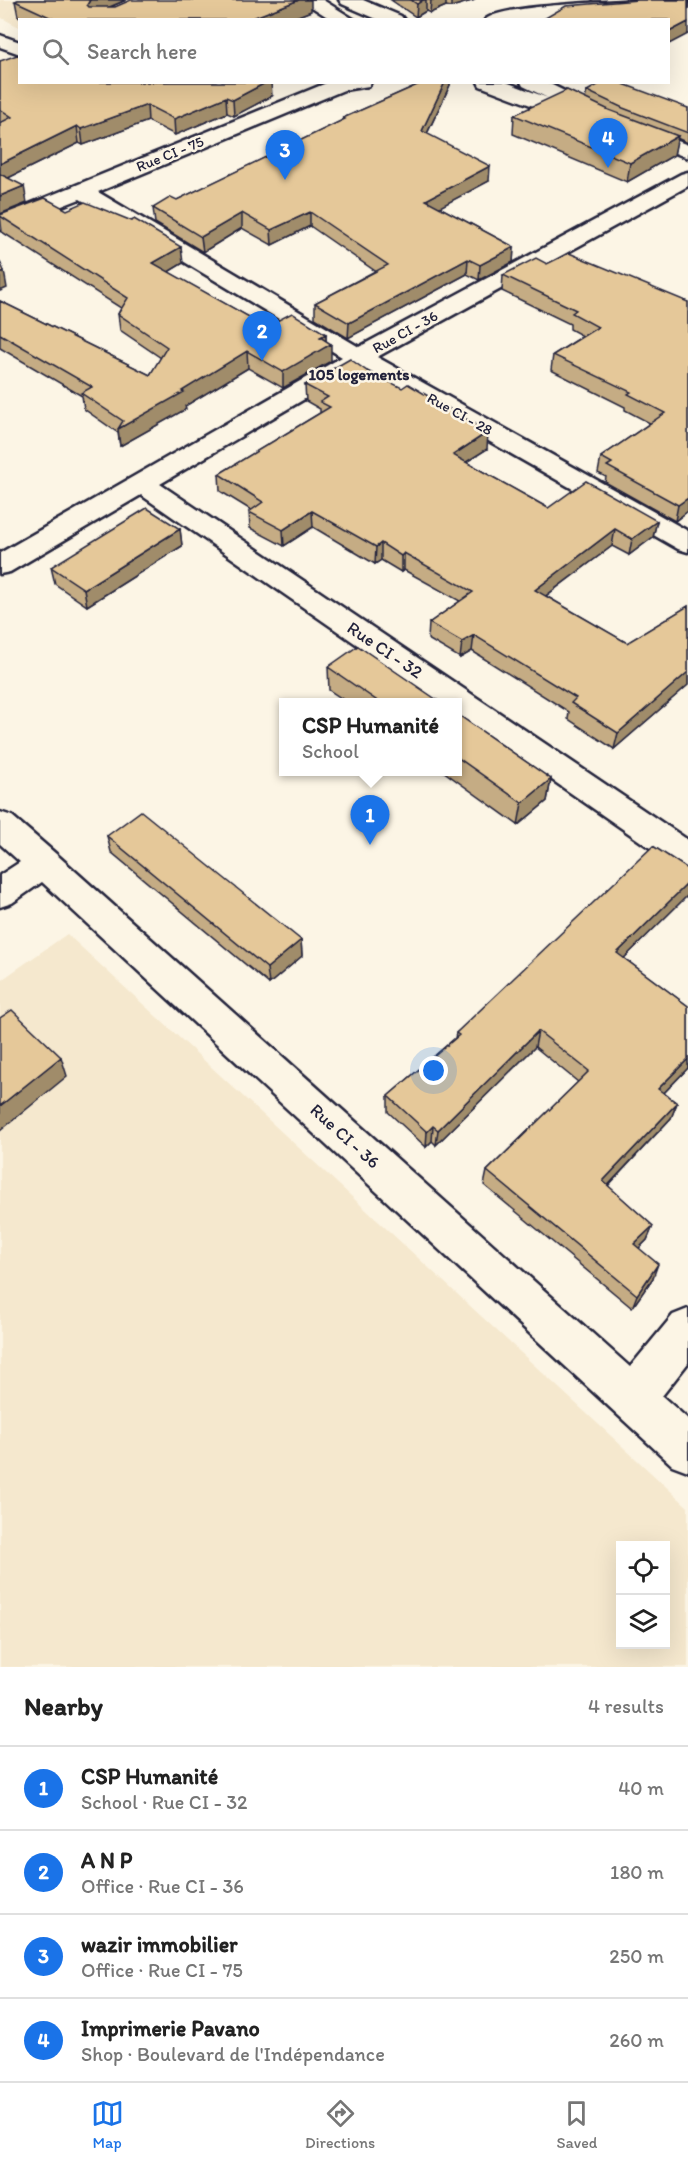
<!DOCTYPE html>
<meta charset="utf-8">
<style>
body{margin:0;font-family:Itim,sans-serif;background:#f2f2f2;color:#222}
.controls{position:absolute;right:18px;bottom:18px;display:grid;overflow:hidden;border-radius:0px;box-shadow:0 6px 24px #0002}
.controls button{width:54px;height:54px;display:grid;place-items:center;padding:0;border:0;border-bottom:2px solid #e0e0e0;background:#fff;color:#222;font:30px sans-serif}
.you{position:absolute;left:434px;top:1071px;width:21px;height:21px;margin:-15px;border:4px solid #fff;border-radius:50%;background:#1a73e8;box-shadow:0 0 0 9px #1a73e833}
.badge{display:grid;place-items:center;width:39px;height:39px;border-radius:50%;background:#1a73e8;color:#fff;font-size:20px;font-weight:700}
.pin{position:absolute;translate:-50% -50px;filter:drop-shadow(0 2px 3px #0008)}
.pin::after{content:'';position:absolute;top:32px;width:21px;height:18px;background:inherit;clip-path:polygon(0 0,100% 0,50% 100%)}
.popup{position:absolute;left:279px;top:698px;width:183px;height:78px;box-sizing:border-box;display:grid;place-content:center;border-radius:0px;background:#fff;filter:drop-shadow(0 2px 4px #0005);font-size:20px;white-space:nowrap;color:#767676}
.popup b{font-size:22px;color:#222}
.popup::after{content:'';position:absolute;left:50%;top:100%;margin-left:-12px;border:12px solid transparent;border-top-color:#fff}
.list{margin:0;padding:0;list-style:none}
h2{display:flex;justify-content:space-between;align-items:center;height:78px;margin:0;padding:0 24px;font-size:26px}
h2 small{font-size:20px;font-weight:400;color:#767676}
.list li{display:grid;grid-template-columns:39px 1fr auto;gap:18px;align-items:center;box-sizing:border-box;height:84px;padding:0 24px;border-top:2px solid #e0e0e0}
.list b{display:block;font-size:22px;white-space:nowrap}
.list p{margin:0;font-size:20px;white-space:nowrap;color:#767676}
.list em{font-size:20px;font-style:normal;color:#767676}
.icon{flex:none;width:33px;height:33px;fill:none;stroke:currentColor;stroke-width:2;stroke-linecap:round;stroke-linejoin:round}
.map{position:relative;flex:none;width:688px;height:1667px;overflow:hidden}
.search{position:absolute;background:#fff;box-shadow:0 6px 24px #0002;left:18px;right:18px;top:18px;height:66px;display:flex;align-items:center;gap:15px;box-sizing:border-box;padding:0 21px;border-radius:0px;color:#767676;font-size:22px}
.sheet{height:414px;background:#fff}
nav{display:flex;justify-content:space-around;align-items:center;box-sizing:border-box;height:84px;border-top:2px solid #e0e0e0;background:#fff;font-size:16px;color:#767676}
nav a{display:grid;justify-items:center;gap:3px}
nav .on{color:#1a73e8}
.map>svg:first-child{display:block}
</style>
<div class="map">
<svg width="688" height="1667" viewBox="0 0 688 1667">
<rect width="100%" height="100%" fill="#fcf5e5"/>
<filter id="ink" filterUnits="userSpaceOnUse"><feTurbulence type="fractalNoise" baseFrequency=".0167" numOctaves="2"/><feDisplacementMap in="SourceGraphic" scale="12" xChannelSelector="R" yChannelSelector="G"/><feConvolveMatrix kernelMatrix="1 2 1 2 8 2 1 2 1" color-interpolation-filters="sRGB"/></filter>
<g filter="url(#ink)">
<path fill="#f5e8ce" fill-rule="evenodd" d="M0 0H133L82 19 20 20 19 27 0 17Z
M67 934 688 1507V1667H0V981ZM620 1546H666V1644H620Z"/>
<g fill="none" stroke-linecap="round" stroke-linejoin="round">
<g stroke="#22223b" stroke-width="5">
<path id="minor" d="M639 0H688V7L527 20H485C498 5 614 2 639 0Z
M0 35 20 42V54L0 47Z
M329 82H371L369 86 344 90 98 192 359 347 681 174 688 172V186L377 357 688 531V552L678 549 359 367 160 484 688 840V870L676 866 457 714V702H440L141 495 10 572 0 574V553L342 357 80 199 0 230V216Z
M0 812 12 816 56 854 630 1367 673 1315 688 1309V1363L662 1396 688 1419V1471L672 1465 42 882 12 903 0 907V875L20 862 0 844Z"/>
</g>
<g stroke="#22223b" stroke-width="5">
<path id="secondary" d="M301 0H323L355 20H332Z
M339 0H363L401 16 404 20H379L342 4Z
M478 82H506L548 98 523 86 521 82H546L621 119 688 145V158L607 127 559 104 561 106 558 110H544L480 86Z"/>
</g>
<use href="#minor" fill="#fcf5e5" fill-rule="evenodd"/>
<use href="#secondary" fill="#fcf5e5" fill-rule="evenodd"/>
</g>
<path fill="#c5ac84" stroke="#22223b" stroke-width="1.5" d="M18 0H126L110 7 311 11 288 20H26L18 16 15 1Z
M391 0H475L451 7 446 6 430 13 426 11 416 17Z
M0 61 272 96 234 116 227 113 175 135 148 121 83 145 79 143 8 178 27 203 0 214Z
M424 82H450V85L427 134 489 181 439 207 514 247 513 262 479 280 467 274 348 338 315 318V303L375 271 310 226 272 245 242 228 203 252 155 223 153 208 177 200 343 120V118Z
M587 91 688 108V143L677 138 674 155 627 182 513 134 514 115 585 99Z
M67 210 183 263 168 272 256 321H277L326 334V341L331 361 283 388 248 368 185 406 186 409 120 446 118 433 84 409 82 396 0 348V301L150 375 161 358 120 330 118 314 121 308 2 232 0 215Z
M547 264 688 302V511L675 521 605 482 606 477 598 473 601 457 650 423 625 410V407L551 370 553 355 583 336 570 329V324L502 291 503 275Z
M367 371 487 449 466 462 548 508 657 521 653 537 629 555 612 546 546 596 627 643 688 606V685L614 749 568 719 569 712 472 651 460 658 428 639 429 623 460 601 404 570 401 572 381 560 375 564 313 527 284 546 250 528 249 512 251 510 220 491 219 474 320 413V409L306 401 305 385Z
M180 529 182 546 87 606 55 584 51 567Z
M328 667 440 702H347L329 690Z
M457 714 551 779 547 801 518 825 443 771H457Z
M107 836 301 940 302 956 269 984 111 852Z
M688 869V895L624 958 688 1006V1068L664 1093 677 1103 671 1118 608 1186 653 1226 647 1240 639 1248 653 1278 632 1308 484 1185 487 1171 578 1082 535 1047 436 1145 432 1141 426 1147 388 1112V1096L455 1038 456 1033Z"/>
<path fill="#a08c6b" stroke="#22223b" stroke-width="1.5" d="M90 0H126L93 14 87 5Z
M299 0H311V11L288 20H247Z
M423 0H426V11L416 17 417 4Z
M431 0H446V6L430 13Z
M451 0H475L451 7Z
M688 22V34L669 44V32Z
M267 82H271L272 96 234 116 233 100Z
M445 82H450V85L421 146 422 131Z
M226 97 227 113 175 135 174 119Z
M147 105 148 121 83 145 81 129Z
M77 126 79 143 0 182V164Z
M678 136 674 155 627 182 630 163Z
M490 166 489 181 425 215 426 200Z
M24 186 27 203 0 214V196Z
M310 212V226L272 245 271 230Z
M242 213V228L203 252 201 237Z
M181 247 183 263 155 280 153 263Z
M514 247 513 262 479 280 480 265Z
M468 259 467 274 348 338 349 323Z
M4 271 7 288 0 291V273Z
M326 334V347L331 344V361L283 388V372L320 337Z
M247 351 248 368 185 406 186 409 120 446 118 429Z
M488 432 487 449 452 471 453 455Z
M688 498V511L675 521 678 505Z
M312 511 313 527 284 546 283 530Z
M657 521 653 537 629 555 632 539Z
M180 529 182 546 87 606 84 589Z
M615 529 612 546 532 606 535 590Z
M381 543V560L375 564 376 547Z
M404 553V570L401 572V556Z
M474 635 472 651 460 658 462 642Z
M688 672V685L614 749 618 733Z
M551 779 547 801 518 825 522 803Z
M688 883V895L612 970 617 953Z
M301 940 302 956 269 984 267 968Z
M538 1031 535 1047 436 1145 438 1130Z
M61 1057 67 1076 0 1131V1106Z
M688 1059V1068L652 1105 658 1089Z
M677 1103 671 1118 598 1196 603 1181Z
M433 1126 432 1141 426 1147 427 1132Z
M653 1226 647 1240 629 1258 634 1244Z
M658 1264 653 1278 632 1308 637 1295Z"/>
<path fill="#e5c899" stroke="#22223b" stroke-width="1.5" d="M18 0H90L87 5 89 7H115L131 0H299L247 20H56L15 1Z
M411 0H423L417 4Z
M638 0H688V22L669 32V20H542L566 6Z
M20 54V82H267L233 100 226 97 174 119 147 105 81 129 77 126 0 164V123L12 117 0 109V61Z
M424 82H445L422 131 490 166 426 200 514 247 480 265 468 259 349 323 315 303 388 265 310 212 271 230 242 213 201 237 153 208 171 197 177 200 345 119 343 118Z
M603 82H618L688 108V133L623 108 587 91Z
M567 90 609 110 678 136 630 163 514 115Z
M0 174 24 186 0 196Z
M45 198 67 210 85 202 132 221 134 219 181 247 153 263 256 321 266 315 277 321 292 313 326 334 320 337 331 344 283 372 247 351 182 391 184 392 118 429 123 421 81 393 92 387 0 334V301L150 375 167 347 118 314 128 298 0 216V215Z
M569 253 688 302V498L678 505 607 466 612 463 601 457 665 413 628 394 631 392 553 355 598 327 572 313 576 310 503 275 536 258 547 264Z
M0 262 4 271 0 273Z
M350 359 367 371 402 388 408 384 488 432 453 455 532 499 548 508 586 481 657 521 632 539 615 529 535 590 627 643 688 606V672L618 733 571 703 576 698 474 635 462 642 429 623 473 592 404 553 401 556 381 543 376 547 312 511 283 530 249 512 263 502 219 474 330 407 320 402 328 397 305 385Z
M147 508 180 529 84 589 51 567Z
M358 646 440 702H379L328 667Z
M457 714 551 779 522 803 457 757Z
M141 811 301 940 267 968 107 836Z
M653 846 688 869V883L617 953 688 1006V1059L658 1089 677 1103 603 1181 653 1226 634 1244 658 1264 637 1295 487 1171 589 1071 538 1031 438 1130 433 1126 427 1132 388 1096 459 1035 456 1033Z
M12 1010 61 1057 0 1106V1018Z"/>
</g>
<g text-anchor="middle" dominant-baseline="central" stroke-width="5" stroke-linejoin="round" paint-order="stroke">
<g font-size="15" fill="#22223b" stroke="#fcf5e5">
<text transform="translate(170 154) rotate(-22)">Rue CI - 75</text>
<text transform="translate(405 332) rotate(-29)">Rue CI - 36</text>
<text transform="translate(460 414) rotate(29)">Rue CI - 28</text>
</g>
<g font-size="16" font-weight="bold" fill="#22223b" stroke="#fcf5e5">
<text x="359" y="374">105 logements</text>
</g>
<g font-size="18" fill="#22223b" stroke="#fcf5e5">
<text transform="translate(385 650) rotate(34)">Rue CI - 32</text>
<text transform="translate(345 1136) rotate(42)">Rue CI - 36</text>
</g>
</g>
</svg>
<div class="controls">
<button><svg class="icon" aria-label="locate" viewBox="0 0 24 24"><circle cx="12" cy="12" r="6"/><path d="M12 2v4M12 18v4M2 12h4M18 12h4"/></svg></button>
<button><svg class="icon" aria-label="layers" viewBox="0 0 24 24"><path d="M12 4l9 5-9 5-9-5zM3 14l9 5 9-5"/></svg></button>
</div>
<div class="you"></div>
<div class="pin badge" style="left:370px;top:845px">1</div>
<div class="popup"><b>CSP Humanité</b>School</div>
<div class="pin badge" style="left:262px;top:361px">2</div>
<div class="pin badge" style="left:285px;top:180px">3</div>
<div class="pin badge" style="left:608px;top:168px">4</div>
<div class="search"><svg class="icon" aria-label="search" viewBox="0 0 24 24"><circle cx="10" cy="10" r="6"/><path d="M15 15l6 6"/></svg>Search here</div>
</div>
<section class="sheet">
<h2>Nearby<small>4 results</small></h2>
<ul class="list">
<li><span class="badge">1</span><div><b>CSP Humanité</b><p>School · Rue CI - 32</p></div><em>40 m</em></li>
<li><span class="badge">2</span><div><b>A N P</b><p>Office · Rue CI - 36</p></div><em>180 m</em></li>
<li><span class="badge">3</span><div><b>wazir immobilier</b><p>Office · Rue CI - 75</p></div><em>250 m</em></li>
<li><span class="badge">4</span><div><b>Imprimerie Pavano</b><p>Shop · Boulevard de l'Indépendance</p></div><em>260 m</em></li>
</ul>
</section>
<nav>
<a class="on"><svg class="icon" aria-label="map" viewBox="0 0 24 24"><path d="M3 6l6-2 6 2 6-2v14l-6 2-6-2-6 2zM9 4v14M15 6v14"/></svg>Map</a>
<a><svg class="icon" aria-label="directions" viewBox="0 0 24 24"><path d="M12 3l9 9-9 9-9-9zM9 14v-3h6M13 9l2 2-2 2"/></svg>Directions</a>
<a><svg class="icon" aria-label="saved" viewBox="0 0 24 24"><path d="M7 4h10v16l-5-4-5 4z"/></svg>Saved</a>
</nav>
